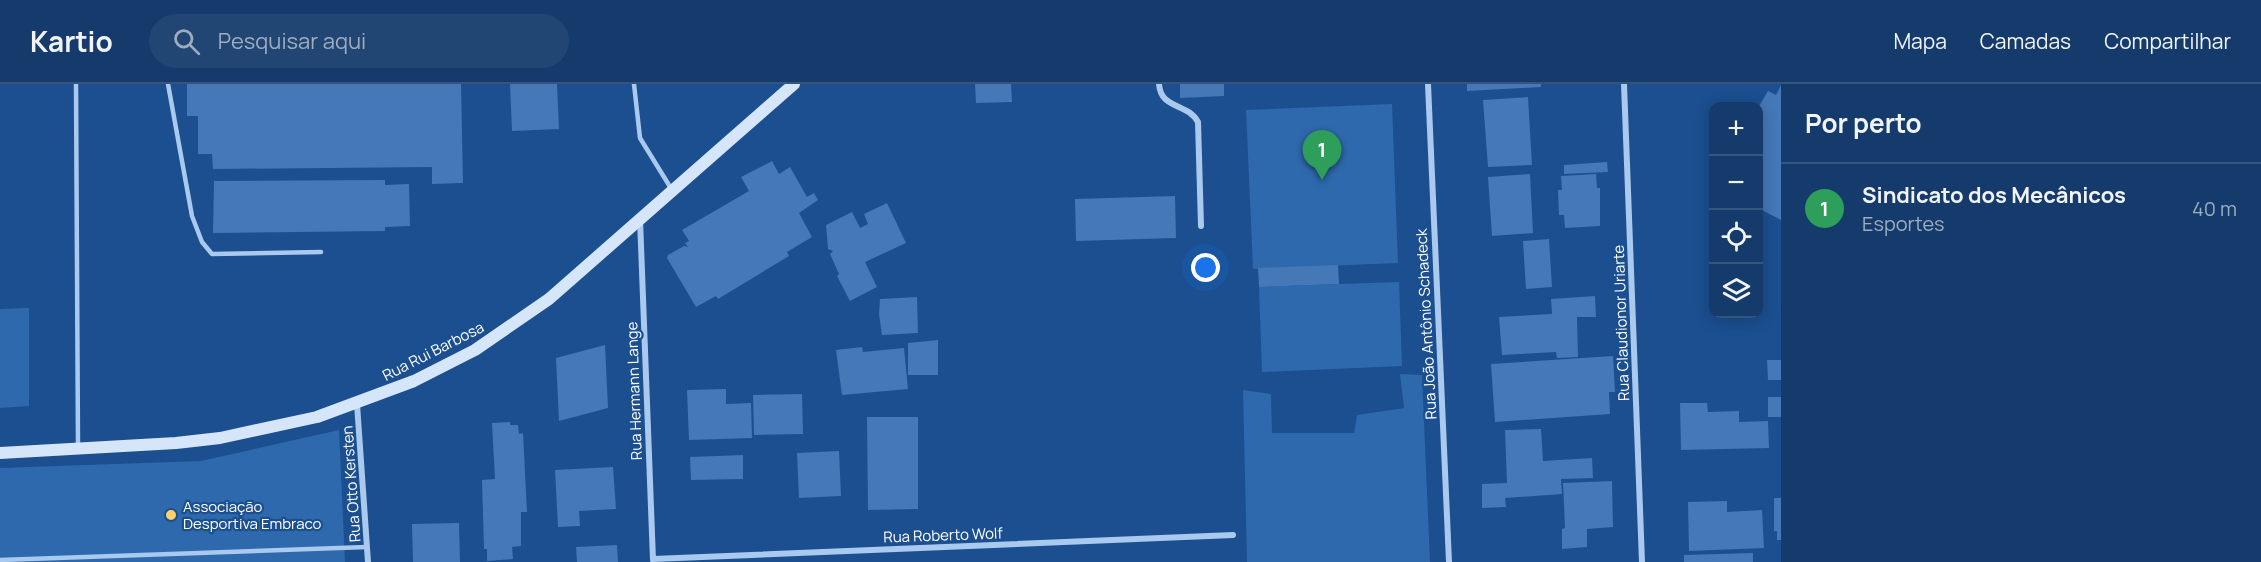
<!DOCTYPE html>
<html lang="pt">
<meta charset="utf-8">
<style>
body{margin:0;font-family:Manrope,sans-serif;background:#214673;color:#f1f3f6}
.controls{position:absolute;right:18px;top:18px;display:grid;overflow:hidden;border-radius:12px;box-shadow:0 3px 15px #0003}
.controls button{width:54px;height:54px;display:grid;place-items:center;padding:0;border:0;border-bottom:2px solid #33557e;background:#143b6b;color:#f1f3f6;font:30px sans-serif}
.you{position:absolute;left:1206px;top:184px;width:21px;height:21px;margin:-15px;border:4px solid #fff;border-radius:50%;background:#1a73e8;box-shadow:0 0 0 9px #1a73e833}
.badge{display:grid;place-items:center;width:39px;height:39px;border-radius:50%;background:#ffd166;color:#fff;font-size:20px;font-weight:700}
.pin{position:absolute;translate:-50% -50px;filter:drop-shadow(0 2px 3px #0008)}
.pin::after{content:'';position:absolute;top:32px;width:21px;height:18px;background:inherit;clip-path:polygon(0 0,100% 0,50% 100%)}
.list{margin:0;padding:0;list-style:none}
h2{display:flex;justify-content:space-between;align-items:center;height:78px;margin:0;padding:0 24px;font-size:26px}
h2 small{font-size:20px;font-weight:400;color:#9dadc1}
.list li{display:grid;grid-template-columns:39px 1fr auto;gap:18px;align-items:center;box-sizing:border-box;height:90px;padding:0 24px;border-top:2px solid #33557e}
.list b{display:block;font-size:22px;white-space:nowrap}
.list p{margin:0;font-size:20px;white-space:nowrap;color:#9dadc1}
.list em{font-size:20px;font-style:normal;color:#9dadc1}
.icon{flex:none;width:33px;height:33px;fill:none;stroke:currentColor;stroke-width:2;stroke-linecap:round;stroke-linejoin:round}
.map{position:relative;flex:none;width:1781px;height:478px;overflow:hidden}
header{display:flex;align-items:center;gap:36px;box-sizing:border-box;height:84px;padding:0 30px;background:#143b6b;border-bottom:2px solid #33557e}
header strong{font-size:28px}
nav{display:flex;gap:33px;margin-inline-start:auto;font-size:21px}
.search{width:420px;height:54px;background:#214673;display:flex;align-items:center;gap:15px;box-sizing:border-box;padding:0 21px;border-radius:33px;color:#9dadc1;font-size:22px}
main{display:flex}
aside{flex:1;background:#143b6b}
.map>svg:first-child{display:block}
</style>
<header>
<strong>Kartio</strong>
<div class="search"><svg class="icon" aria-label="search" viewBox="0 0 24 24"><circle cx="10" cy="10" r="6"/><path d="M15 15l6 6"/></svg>Pesquisar aqui</div>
<nav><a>Mapa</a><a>Camadas</a><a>Compartilhar</a></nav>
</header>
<main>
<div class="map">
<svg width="1781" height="478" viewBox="0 0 1781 478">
<rect width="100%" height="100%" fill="#1b4f8f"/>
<path fill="#2e69ad" d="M1392 20 1398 179 1253 185 1246 26Z
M1399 198 1402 282 1262 288 1259 203Z
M29 224V322L0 324V225Z
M1400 290 1422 291 1430 478H1247L1243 306 1271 310 1272 349H1354L1357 331 1404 324Z
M339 346 345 478H0V384L201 377Z"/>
<path fill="#4478b7" d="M187 0H461L463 99 432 100V83L213 85 212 70H198V32H187Z
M510 0H557L559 45 512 47Z
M975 0H1011L1012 18 976 19Z
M1180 0H1224V12L1180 14Z
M1467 0H1541V3L1467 7Z
M1781 1V136L1758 124V24L1768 7 1776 11Z
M1528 13 1532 81 1488 83 1483 16Z
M772 77 779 90 790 83 807 113 814 109 818 116 799 129 812 153 787 168 789 172 718 215 716 212 696 223 667 174 668 171 684 162 688 163 685 159 689 157 682 146 749 107 741 93Z
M1607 78 1608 88 1564 90V81Z
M1530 90 1533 149 1492 152 1488 93Z
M1596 90 1597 104H1600V142L1565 144 1564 131H1559L1558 106H1562L1561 92Z
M385 96V101L409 100 410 142 385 143V147L213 149 214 97Z
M1175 112 1176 154 1076 157 1075 115Z
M887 119 906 159 865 178 877 203 850 217 837 192 839 190 830 170 833 167 828 165 826 141 852 128 860 144 868 140 864 130Z
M1549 155 1552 203 1526 205 1523 157Z
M1338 181 1339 200 1259 203 1258 184Z
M1595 212 1596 233H1577L1578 273 1557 274 1556 268 1502 271 1499 233 1552 230 1551 215Z
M917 213 918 249 882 251 879 230 880 215Z
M938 256V291H908V259Z
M605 261 608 324 559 337 556 274Z
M862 263 863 268 904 264 908 305 842 311 836 266Z
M1613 272 1615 308H1609L1610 330 1495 338 1491 280Z
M1767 276H1781V296H1768Z
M726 305V320L751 319 752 354 689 356 687 306Z
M802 310 803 350 754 351 753 311Z
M1768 313H1781V333H1768Z
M1680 319H1707L1708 328 1739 327V338L1768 337 1769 364 1681 366Z
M867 333H918V425L868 426Z
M510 338V341H518L519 350 523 349 527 428H521V462L512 463 513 475 487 477V465H484L482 396 495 395 492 339Z
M1541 345 1543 377 1592 374 1593 394 1561 395 1562 410 1505 414 1506 423 1482 424V400L1507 399 1505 346Z
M839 367 841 412 799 414 797 369Z
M743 371V395L691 396 690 373Z
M613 383 616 425 579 427 580 442 558 443 555 386Z
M1612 397 1613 443 1587 445V463L1562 465V445L1565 444 1563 399Z
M1774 414H1781V456H1777V447H1774Z
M1727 417V428L1762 426 1764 464 1689 467 1688 418Z
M459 439 460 478H413L412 440Z
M617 461 618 478H577L576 463Z
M1753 469V478H1684V471Z"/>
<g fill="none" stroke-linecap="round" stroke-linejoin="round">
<path stroke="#a9c9ee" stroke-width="4.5" d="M76 0 78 363
M168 0 192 132 202 158 212 170 321 168
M634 0 640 54 672 106
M0 476 367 463"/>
<path stroke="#a9c9ee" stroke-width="6" d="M1159 0C1161 26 1187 18 1198 38L1201 142
M1428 0 1449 478
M1624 0 1642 478
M640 135 653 476
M357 320 368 478
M653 475 1233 451"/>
<path stroke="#d6e6fa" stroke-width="12" d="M0 369 176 359 220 354 317 333 414 297 475 266 549 215 794 0"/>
</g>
<circle fill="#ffd166" stroke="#1b4f8f" stroke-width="2" cx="171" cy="431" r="6"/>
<g text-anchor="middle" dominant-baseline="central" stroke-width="4.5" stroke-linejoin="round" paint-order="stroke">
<g font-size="15" fill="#fff" stroke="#1b4f8f">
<text transform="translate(1621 239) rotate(-92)">Rua Claudionor Uriarte</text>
<text transform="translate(1426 240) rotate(-93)">Rua João Antônio Schadeck</text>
<text transform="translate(433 267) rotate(-27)">Rua Rui Barbosa</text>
<text transform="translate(634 307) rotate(-92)">Rua Hermann Lange</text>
<text transform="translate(351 400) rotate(-94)">Rua Otto Kersten</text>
<text transform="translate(943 451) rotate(-2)">Rua Roberto Wolf</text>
</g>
<g font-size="15" fill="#fff" stroke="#1b4f8f" text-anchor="start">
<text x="183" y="422">Associação<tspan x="183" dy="17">Desportiva Embraco</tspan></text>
</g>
</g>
</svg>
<div class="controls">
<button>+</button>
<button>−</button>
<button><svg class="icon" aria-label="locate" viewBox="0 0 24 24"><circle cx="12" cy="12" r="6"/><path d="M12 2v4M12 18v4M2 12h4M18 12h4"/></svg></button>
<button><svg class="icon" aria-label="layers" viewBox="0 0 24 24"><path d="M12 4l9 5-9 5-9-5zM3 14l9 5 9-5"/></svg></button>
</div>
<div class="you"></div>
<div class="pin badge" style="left:1322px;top:96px;background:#2e9e5b">1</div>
</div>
<aside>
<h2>Por perto<small></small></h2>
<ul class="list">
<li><span class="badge" style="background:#2e9e5b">1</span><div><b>Sindicato dos Mecânicos</b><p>Esportes</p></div><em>40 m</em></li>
</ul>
</aside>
</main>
